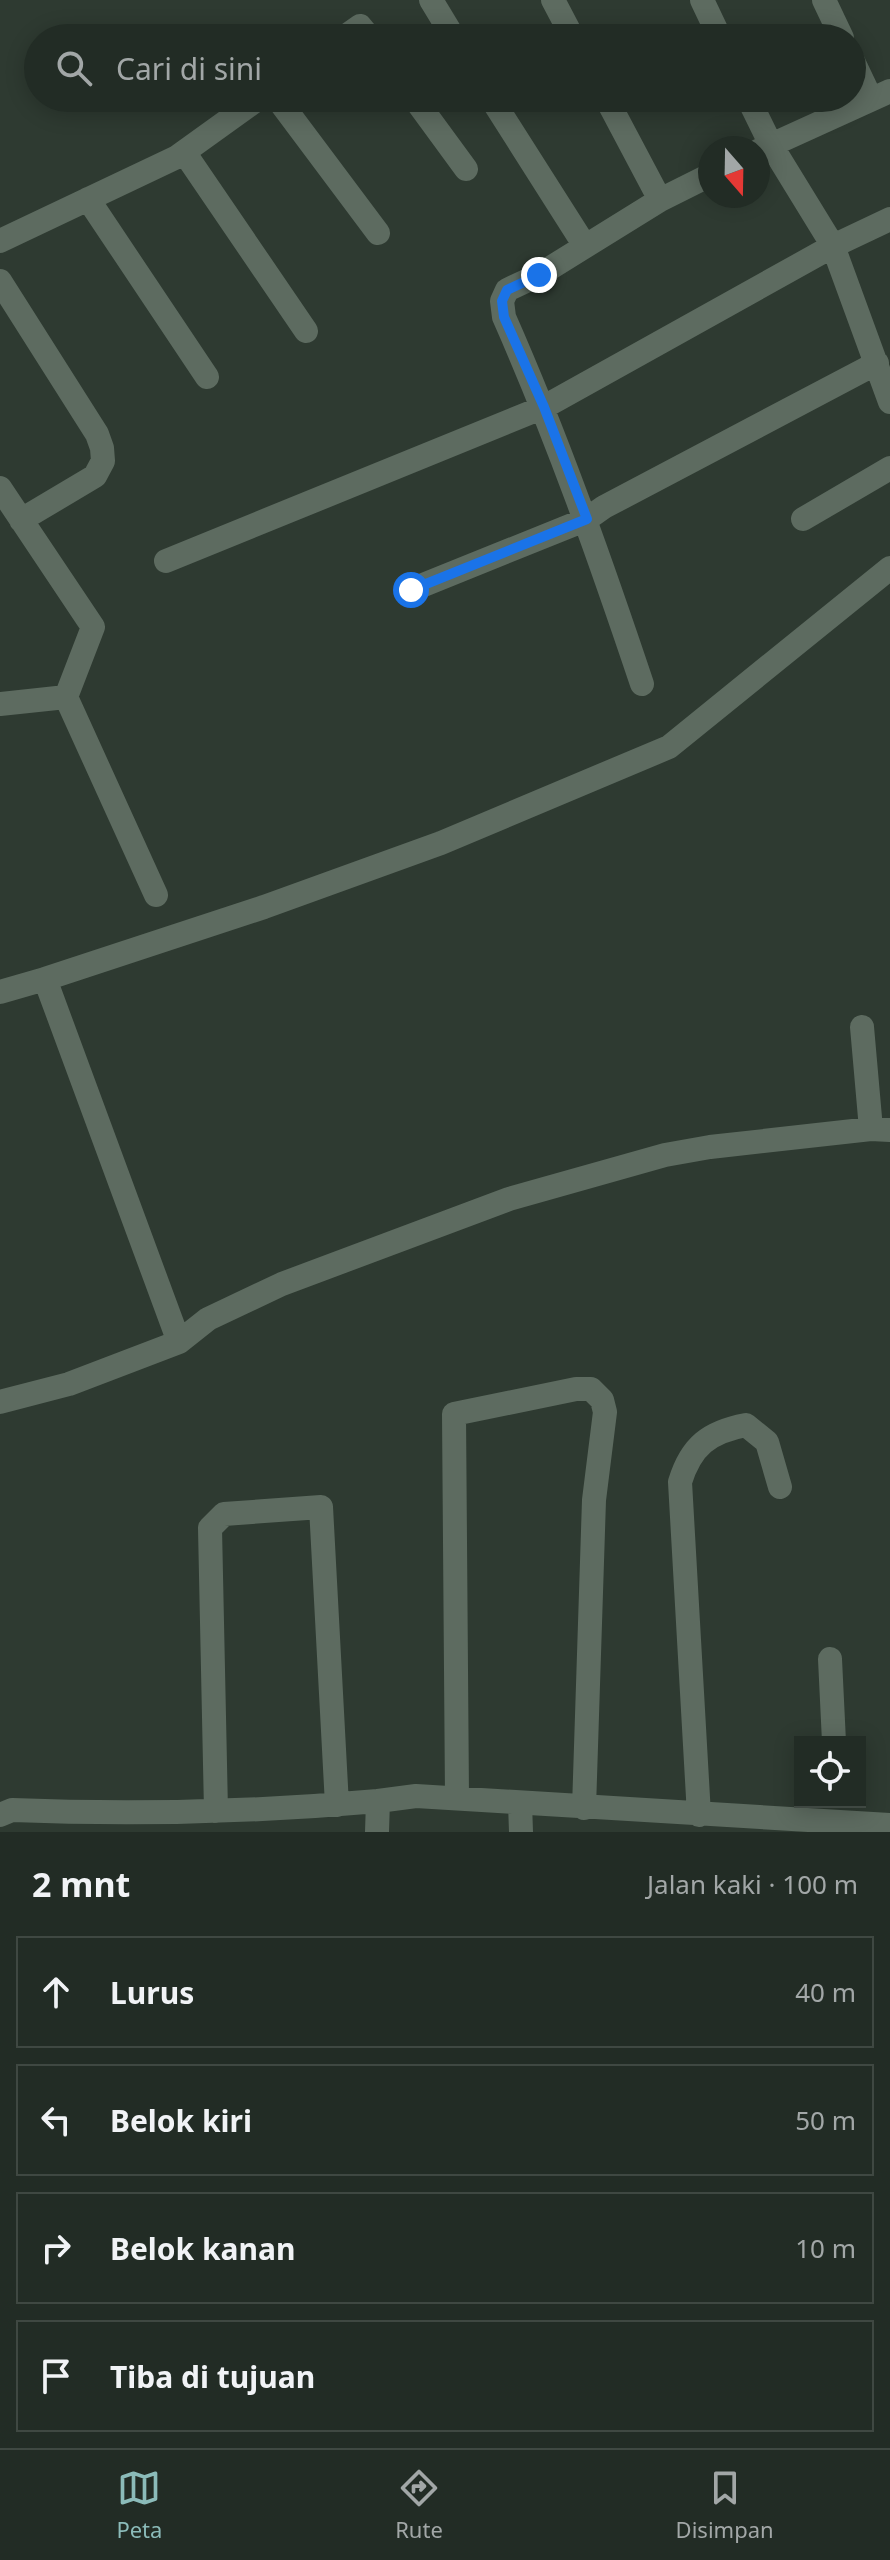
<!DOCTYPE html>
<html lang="id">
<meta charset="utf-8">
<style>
body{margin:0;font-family:"Noto Sans",sans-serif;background:#2a342d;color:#f1f3f6}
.controls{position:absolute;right:24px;bottom:24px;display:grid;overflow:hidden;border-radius:0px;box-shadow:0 4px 20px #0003}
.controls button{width:72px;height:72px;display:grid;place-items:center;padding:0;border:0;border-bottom:2px solid #3f4842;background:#222c25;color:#f1f3f6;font:40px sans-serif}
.compass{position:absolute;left:698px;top:136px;width:72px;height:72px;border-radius:50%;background:#222c25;box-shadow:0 4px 20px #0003;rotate:160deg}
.stop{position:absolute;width:24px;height:24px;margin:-18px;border:6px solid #1a73e8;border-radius:50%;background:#fff}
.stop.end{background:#1a73e8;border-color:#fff;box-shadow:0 2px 8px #0008}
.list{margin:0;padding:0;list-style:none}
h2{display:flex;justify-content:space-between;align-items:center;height:104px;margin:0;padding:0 32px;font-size:34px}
h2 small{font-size:26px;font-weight:400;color:#a2a7a7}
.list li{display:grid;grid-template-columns:52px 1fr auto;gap:24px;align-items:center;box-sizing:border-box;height:112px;margin:0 16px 16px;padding:0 16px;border:2px solid #3f4842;border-radius:0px}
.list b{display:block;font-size:30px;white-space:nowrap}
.list em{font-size:26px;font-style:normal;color:#a2a7a7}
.icon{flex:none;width:44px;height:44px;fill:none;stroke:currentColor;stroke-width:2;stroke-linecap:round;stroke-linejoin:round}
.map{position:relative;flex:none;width:890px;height:1832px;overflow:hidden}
.search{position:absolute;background:#222c25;box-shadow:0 4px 20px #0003;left:24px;right:24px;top:24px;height:88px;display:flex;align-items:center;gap:20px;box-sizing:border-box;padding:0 28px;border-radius:44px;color:#a2a7a7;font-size:30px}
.sheet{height:616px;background:#222c25}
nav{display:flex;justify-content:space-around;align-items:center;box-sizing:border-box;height:112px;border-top:2px solid #3f4842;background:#222c25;font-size:22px;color:#a2a7a7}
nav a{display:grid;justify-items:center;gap:4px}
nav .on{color:#8bbbb9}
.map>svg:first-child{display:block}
</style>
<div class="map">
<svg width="890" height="1832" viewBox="0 0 890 1832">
<rect width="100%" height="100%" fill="#2e3a31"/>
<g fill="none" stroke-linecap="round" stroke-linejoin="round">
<path stroke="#5d6b60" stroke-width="24" d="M431 0 454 38
M553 0 573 38
M702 0 720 38
M824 0 842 38
M343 38 360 26 370 38
M852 59 871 99
M277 98 378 233
M414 98 466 169
M491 98 585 246
M606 98 660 200
M748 98 771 145 833 246 890 402
M758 151 890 91
M184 152 306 331
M88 199 207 377
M0 241 177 157 259 98
M0 281 97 434 102 448 103 461 95 476 21 520
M0 488 93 627 66 697
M803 519 890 468
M166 561 544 407 833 246 890 219
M411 590 587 519 604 507 877 363
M642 684C600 559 557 437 504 317L502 301 507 290 539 275 660 200 710 175
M0 704 66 697 156 895
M0 992 45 979
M862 1027 871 1129
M179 1342 45 979 264 907 441 843 669 747 890 568
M0 1402 69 1384 179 1342 208 1319 282 1284 509 1199 665 1155 710 1147 871 1129 890 1130
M830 1659 834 1742
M457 1797 454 1414 576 1389H591L602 1400 605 1412 594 1500 584 1808
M520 1803 521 1832
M216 1811 210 1528 224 1514 321 1507 337 1805
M0 1815 12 1810C134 1815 256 1812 378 1801
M699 1815 680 1482C691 1446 709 1432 746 1425L767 1442 780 1487
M377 1832 378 1801 416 1796 890 1825"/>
</g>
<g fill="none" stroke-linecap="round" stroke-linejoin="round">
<path stroke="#1a73e8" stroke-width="10" d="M411 590 587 519 544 407 504 317 502 301 507 290 539 275"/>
</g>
</svg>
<div class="controls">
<button><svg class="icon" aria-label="locate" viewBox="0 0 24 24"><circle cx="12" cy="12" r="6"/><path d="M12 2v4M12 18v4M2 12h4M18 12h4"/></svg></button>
</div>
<svg class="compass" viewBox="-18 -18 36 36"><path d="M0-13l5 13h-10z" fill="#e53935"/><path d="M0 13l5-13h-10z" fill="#a2a7a7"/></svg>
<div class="stop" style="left:411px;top:590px"></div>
<div class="stop end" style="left:539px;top:275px"></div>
<div class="search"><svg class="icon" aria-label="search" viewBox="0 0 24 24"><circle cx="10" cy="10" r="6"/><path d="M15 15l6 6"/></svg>Cari di sini</div>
</div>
<section class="sheet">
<h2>2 mnt<small>Jalan kaki · 100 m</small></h2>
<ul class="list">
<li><svg class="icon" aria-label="ahead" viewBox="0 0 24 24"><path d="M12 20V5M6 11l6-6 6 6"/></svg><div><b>Lurus</b></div><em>40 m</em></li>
<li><svg class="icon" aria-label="left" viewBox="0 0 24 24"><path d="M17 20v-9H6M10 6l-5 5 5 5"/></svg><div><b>Belok kiri</b></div><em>50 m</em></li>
<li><svg class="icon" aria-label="right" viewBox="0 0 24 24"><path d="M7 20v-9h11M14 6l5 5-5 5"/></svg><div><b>Belok kanan</b></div><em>10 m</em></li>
<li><svg class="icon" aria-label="arrive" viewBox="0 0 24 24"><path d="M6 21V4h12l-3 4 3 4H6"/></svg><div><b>Tiba di tujuan</b></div></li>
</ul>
</section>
<nav>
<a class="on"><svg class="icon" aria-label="map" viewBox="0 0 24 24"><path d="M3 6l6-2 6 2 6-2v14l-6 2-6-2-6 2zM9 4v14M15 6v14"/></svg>Peta</a>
<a><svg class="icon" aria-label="directions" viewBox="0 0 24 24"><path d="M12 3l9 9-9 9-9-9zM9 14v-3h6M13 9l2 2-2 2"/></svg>Rute</a>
<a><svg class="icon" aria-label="saved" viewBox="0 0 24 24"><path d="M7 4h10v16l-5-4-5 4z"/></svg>Disimpan</a>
</nav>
